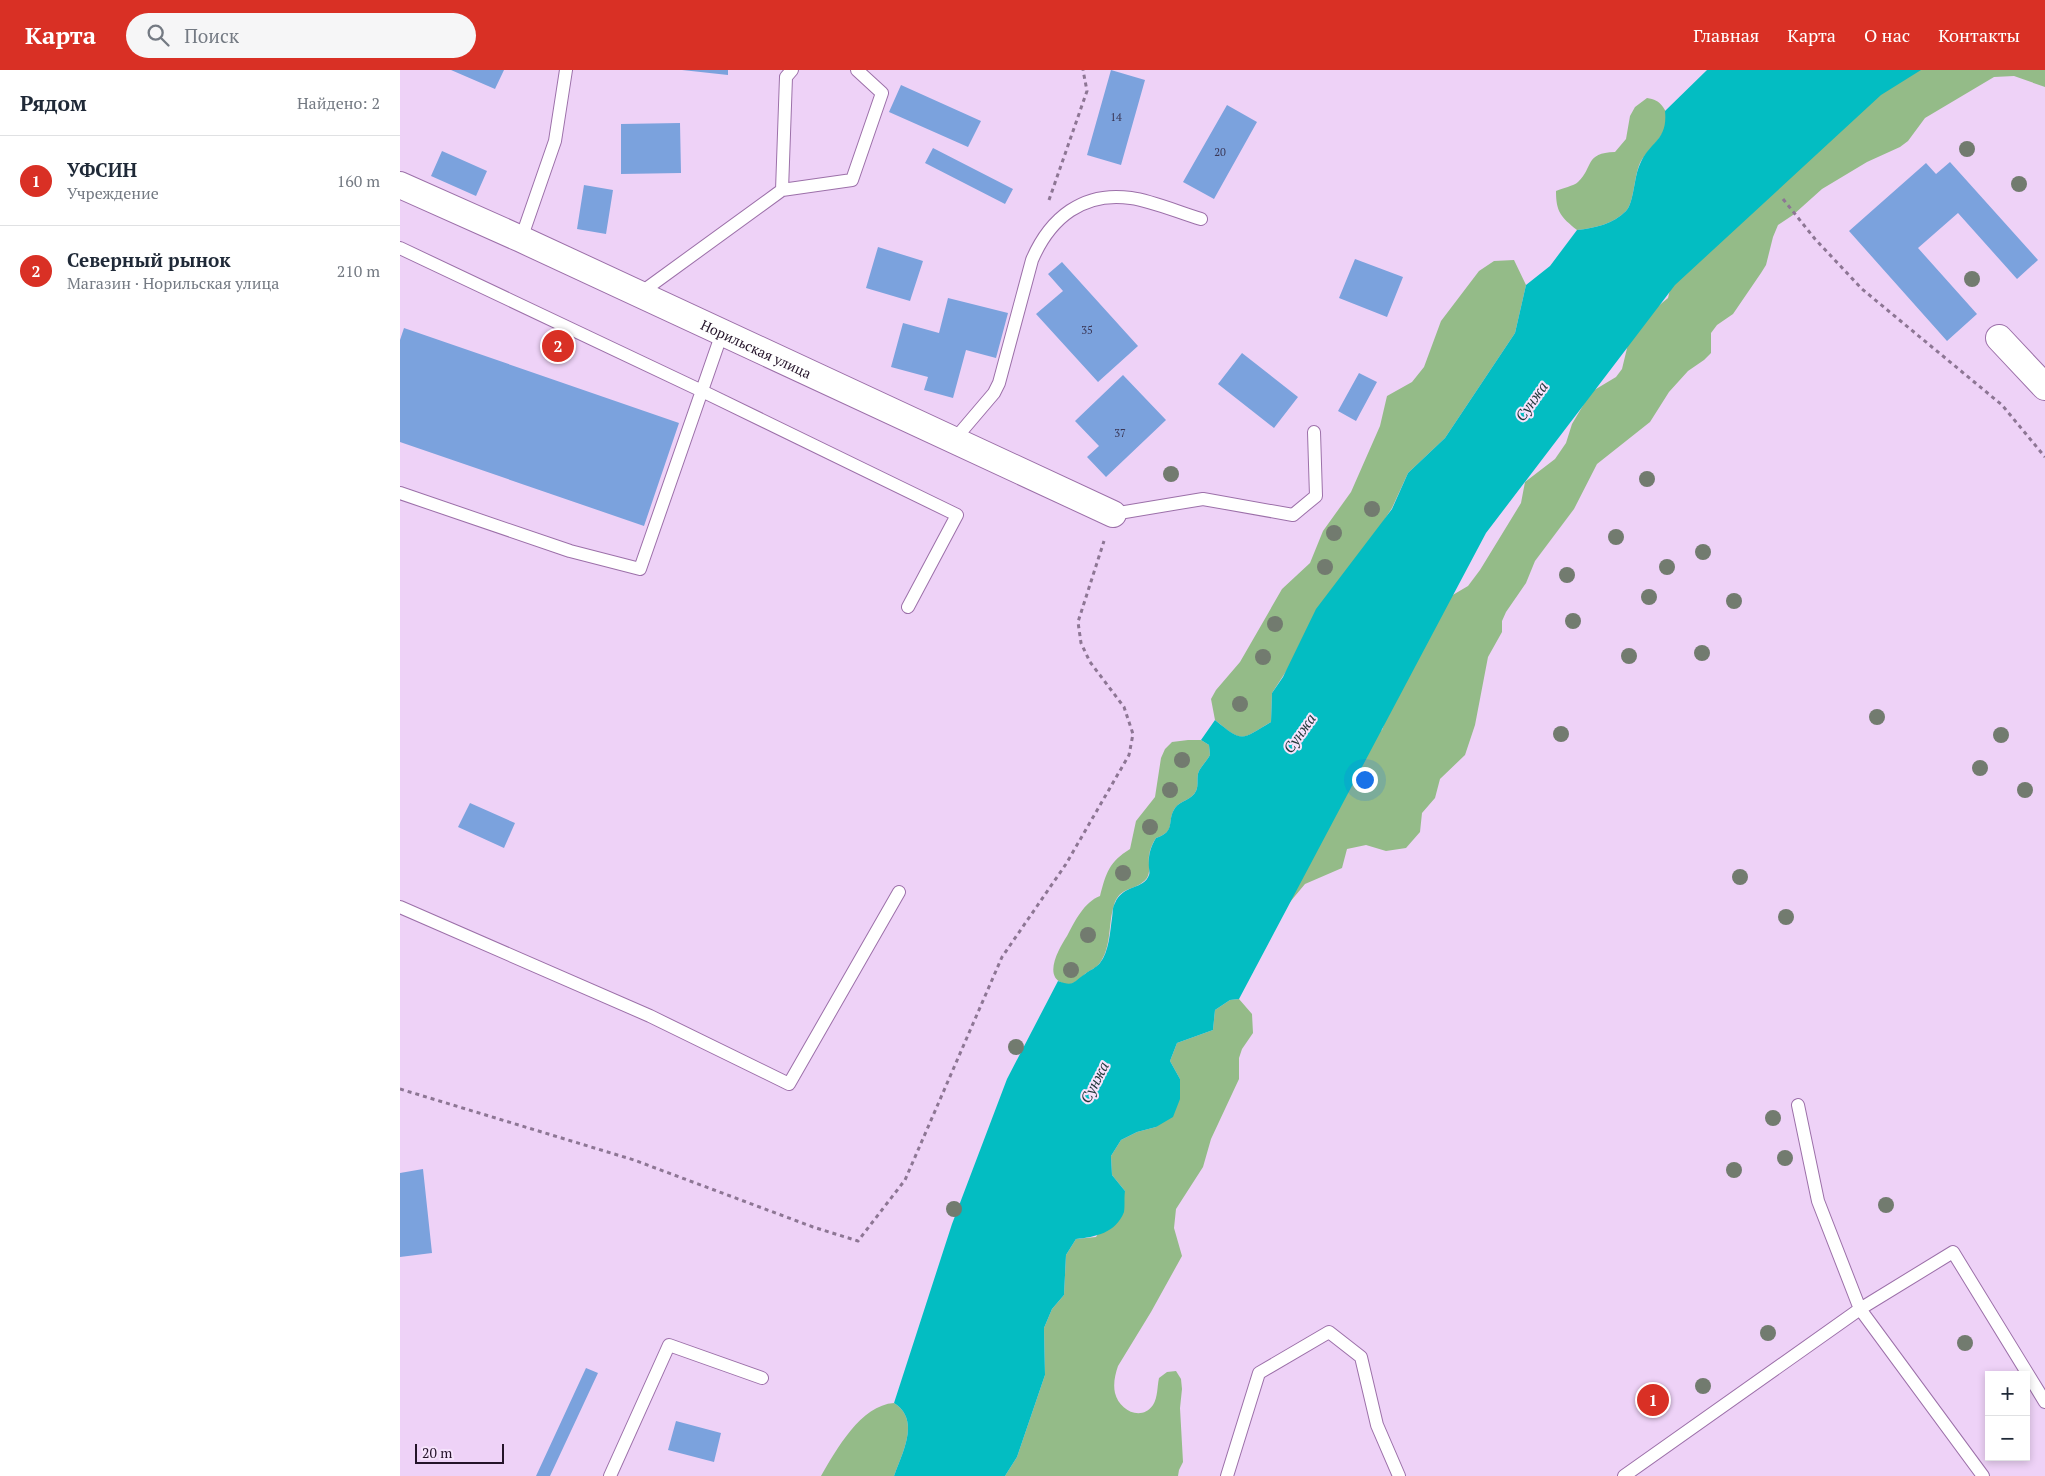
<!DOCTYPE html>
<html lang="ru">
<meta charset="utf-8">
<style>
body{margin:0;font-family:"PT Serif",serif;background:#f6f6f7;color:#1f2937}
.controls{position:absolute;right:15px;bottom:15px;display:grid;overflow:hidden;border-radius:0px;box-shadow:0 2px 8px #0003}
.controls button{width:45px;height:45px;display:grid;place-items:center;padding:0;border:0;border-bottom:1px solid #e0e1e3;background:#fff;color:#1f2937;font:25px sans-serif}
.scale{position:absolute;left:15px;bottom:12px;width:89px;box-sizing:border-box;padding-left:5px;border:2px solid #241329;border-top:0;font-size:14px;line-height:18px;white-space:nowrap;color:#241329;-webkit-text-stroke:4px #f6e3fc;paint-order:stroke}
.you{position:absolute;left:964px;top:709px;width:18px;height:18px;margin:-12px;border:4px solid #fff;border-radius:50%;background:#1a73e8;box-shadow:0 0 0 8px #1a73e833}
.badge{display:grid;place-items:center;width:32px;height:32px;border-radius:50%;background:#d93025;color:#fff;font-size:16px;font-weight:700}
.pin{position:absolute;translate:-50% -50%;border:2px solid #fff;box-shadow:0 1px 5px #0006}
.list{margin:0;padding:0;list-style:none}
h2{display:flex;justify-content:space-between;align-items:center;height:65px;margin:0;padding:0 20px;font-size:21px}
h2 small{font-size:16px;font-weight:400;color:#747a83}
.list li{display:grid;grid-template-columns:32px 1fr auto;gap:15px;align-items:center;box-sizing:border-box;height:90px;padding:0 20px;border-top:1px solid #e0e1e3}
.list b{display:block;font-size:19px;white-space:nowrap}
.list p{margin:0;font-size:16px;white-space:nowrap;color:#747a83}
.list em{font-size:16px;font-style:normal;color:#747a83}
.icon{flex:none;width:28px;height:28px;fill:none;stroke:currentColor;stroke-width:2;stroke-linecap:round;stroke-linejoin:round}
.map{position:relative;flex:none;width:1645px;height:1406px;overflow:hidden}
header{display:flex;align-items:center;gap:30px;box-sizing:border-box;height:70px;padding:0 25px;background:#d93025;color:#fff}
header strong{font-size:24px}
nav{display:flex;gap:28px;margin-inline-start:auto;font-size:18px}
.search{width:350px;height:45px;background:#f6f6f7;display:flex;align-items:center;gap:12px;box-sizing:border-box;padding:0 18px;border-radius:28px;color:#747a83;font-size:19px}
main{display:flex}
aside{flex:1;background:#fff}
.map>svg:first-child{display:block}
</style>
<header>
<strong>Карта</strong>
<div class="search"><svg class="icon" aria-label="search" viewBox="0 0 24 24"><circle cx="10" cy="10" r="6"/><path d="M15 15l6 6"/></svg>Поиск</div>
<nav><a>Главная</a><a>Карта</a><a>О нас</a><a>Контакты</a></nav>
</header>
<main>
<aside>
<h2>Рядом<small>Найдено: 2</small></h2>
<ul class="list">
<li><span class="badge">1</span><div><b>УФСИН</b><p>Учреждение</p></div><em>160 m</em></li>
<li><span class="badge">2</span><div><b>Северный рынок</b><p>Магазин · Норильская улица</p></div><em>210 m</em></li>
</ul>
</aside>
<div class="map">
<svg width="1645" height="1406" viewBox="0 0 1645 1406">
<rect width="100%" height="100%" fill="#eed2f7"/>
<path fill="#94bb88" d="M1494 0H1645V17L1614 6 1594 7 1525 48 1508 71 1500 77 1467 92 1422 119 1393 145 1378 155 1373 167 1366 195 1361 203 1333 244 1317 255 1311 263V283L1304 290 1288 301 1269 322 1250 352 1197 394 1174 439 1135 491 1126 513 1106 542 1102 551V562L1088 587 1075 655 1065 685 1040 709 1035 728 1022 743 1020 762 1006 778 986 781 966 775 947 779 942 798 905 814 880 844 965 667 982 660 989 641 1051 526 1068 516 1080 500 1121 433 1125 412 1155 389 1166 373 1172 354 1191 322 1216 307 1222 299 1229 270 1245 247 1268 228 1274 202Z
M1247 28C1254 29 1259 31 1263 37 1278 58 1248 77 1240 93 1234 106 1234 133 1226 141 1213 154 1195 158 1177 160 1161 147 1156 142 1156 121 1162 118 1174 116 1178 112 1194 97 1184 83 1215 82L1226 69 1230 46 1235 37Z
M1114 190 1126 215 1115 263 1045 368 1008 403 992 438 872 623 871 652C840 670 844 674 815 650L811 629 816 620 840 592 882 519 910 493 923 461 951 422 980 356 987 326 1012 312 1024 297 1041 251 1079 201 1094 191Z
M788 670H801L809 675 810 685C807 690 802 696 799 701 796 707 799 715 796 721 792 730 781 730 775 738 766 752 777 761 756 768 752 774 750 779 749 786 748 792 751 802 747 808 736 822 720 815 714 835 708 853 712 878 699 894 695 899 689 900 684 905 676 911 673 917 662 913 643 905 660 877 667 866 675 851 684 832 700 826 706 803 709 792 730 779L736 751 755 727 761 688 765 679 772 672Z
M839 929 852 944 853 963 842 979 839 988V1009L811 1069 803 1097 776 1139 774 1158 782 1186 751 1242 718 1296C715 1305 713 1314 715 1323 719 1340 741 1352 753 1335 758 1327 757 1317 759 1308L767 1302 776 1301 781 1309 782 1319 780 1338 783 1392 779 1400 778 1406H605L617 1387 645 1305 644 1258 652 1239 664 1225 666 1185 676 1169 696 1167 725 1121 712 1105 711 1086 721 1070 737 1062 756 1057 780 1009 770 991 777 973 813 960 815 940 830 930Z
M494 1333C521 1350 502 1383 494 1406H421C436 1380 461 1335 494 1333Z"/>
<path fill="#03bdc2" d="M1307 0H1521L1481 25 1275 215 1086 463 839 929 830 930 815 940 813 960 777 973 770 991 780 1009V1029L773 1047 756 1057 737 1062 721 1070 711 1086 712 1105 725 1121C724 1127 725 1136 724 1142 716 1163 695 1167 676 1169L666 1185 664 1225 652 1239 644 1258 645 1305 617 1387 605 1406H494C502 1383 521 1350 494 1333L552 1154 607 1009 658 911C674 917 673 912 685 904 690 900 696 898 700 893 709 882 710 862 712 848 713 843 712 838 715 833 723 814 744 820 749 805 750 803 749 800 749 798 748 786 750 778 756 768 777 761 766 751 775 738 781 730 792 730 796 721 799 715 796 707 799 701 802 696 807 690 810 685L809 675 801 670 815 650C843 673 841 670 871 652L872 623 883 607 916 539 992 439 1008 403 1045 368 1115 263 1126 215 1150 196 1177 160C1195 158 1213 154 1226 141 1234 133 1234 106 1240 94 1250 71 1268 71 1265 41Z"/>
<path fill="#7ba2dd" d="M51 0H104L95 19Z
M282 0H328V5Z
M711 0 745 10 721 95 687 85Z
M501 15 581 51 568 77 489 42Z
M827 35 857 52 814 129 783 112Z
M280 53 281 103 221 104V54Z
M533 78 613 119 605 134 525 93Z
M42 81 87 101 76 126 31 106Z
M1550 92 1638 190 1617 209 1558 143 1518 178 1577 244 1547 271 1449 161 1526 93 1536 104Z
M184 115 213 120 206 164 177 159Z
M478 177 523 191 510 231 466 218Z
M955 189 1003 207 987 247 939 228Z
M662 192 738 276 698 312 636 244 663 221 648 204Z
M548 228 608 243 596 288 566 280 553 328 524 320 528 307 491 297 503 253 539 263Z
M4 258 279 353 244 456 0 372V270Z
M842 283 898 327 874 358 818 314Z
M959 303 977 312 956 351 938 341Z
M723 305 766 350 706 407 687 387 699 376 675 351Z
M70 733 115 753 104 778 58 757Z
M23 1099 32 1183 0 1187V1103Z
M186 1298 198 1303 150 1406H136Z
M276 1351 321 1363 314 1392 268 1380Z"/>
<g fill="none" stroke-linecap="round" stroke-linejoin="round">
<g stroke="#9c70a9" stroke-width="14">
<path id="service" d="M382 120 386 7 392 0
M121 169 155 71 166 0
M0 178 302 321 557 445 508 537
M239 224 382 120 452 110 482 23 457 0
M554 370 594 323 599 313 632 190C650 148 683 121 731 128 753 131 780 143 801 149
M0 423 170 481 240 499 322 263
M713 444 803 429 893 445 916 426 914 362
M0 837 250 946 389 1014 499 822
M210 1406 269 1275 362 1308
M827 1406 859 1303 929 1262 961 1287 977 1355 999 1406
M1224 1406 1460 1239 1418 1131 1398 1035
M1583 1406 1460 1239 1553 1182 1645 1332"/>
</g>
<g stroke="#9c70a9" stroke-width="28">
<g id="minor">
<path id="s1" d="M0 115 121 169 713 444"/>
<path d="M1599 268 1645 317"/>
</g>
</g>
<path stroke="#8d7694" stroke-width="3" stroke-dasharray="4 4" stroke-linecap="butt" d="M1383 129 1415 169 1462 219 1602 335 1645 387
M649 130 687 21 683 0
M0 1019 234 1090 413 1157 458 1171 505 1110 602 887 666 794 729 685 733 664 724 637 690 592 681 573 678 552 704 471"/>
<use href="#service" stroke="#fff" stroke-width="12"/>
<use href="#minor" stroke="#fff" stroke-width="26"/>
</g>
<g fill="#727b6f">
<circle cx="1567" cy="79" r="8"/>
<circle cx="1619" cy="114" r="8"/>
<circle cx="1572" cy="209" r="8"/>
<circle cx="771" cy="404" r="8"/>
<circle cx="1247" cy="409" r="8"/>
<circle cx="972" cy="439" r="8"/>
<circle cx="934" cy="463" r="8"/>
<circle cx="1216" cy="467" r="8"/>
<circle cx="1303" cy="482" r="8"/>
<circle cx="925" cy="497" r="8"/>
<circle cx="1267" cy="497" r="8"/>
<circle cx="1167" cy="505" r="8"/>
<circle cx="1249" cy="527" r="8"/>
<circle cx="1334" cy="531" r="8"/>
<circle cx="1173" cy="551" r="8"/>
<circle cx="875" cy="554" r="8"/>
<circle cx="1302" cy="583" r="8"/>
<circle cx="1229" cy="586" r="8"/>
<circle cx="863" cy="587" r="8"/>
<circle cx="840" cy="634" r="8"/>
<circle cx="1477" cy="647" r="8"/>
<circle cx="1161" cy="664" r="8"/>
<circle cx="1601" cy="665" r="8"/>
<circle cx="782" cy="690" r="8"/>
<circle cx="1580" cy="698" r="8"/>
<circle cx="770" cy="720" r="8"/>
<circle cx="1625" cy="720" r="8"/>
<circle cx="750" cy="757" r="8"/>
<circle cx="723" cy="803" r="8"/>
<circle cx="1340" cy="807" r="8"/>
<circle cx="1386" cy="847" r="8"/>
<circle cx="688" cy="865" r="8"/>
<circle cx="671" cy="900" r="8"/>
<circle cx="616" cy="977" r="8"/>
<circle cx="1373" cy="1048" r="8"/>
<circle cx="1385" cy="1088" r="8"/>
<circle cx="1334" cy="1100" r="8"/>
<circle cx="1486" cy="1135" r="8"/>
<circle cx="554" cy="1139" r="8"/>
<circle cx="1368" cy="1263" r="8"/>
<circle cx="1565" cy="1273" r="8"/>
<circle cx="1303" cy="1316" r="8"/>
</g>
<g text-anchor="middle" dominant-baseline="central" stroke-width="4" stroke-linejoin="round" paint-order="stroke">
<g font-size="11" fill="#3a3756">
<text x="716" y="47">14</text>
<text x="820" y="82">20</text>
<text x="687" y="260">35</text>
<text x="720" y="363">37</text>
</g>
<g font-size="14" fill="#241329" stroke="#f6e3fc">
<text stroke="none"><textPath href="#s1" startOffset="392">Норильская улица</textPath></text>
</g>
<g font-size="15" font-style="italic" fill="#1e3738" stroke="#f6e3fc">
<text transform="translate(1131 331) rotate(-55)">Сунжа</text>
<text transform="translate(899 663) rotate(-55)">Сунжа</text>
<text transform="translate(694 1012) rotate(-63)">Сунжа</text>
</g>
</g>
</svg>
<div class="controls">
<button>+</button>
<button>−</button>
</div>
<div class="scale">20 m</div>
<div class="you"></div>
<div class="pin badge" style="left:1253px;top:1330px">1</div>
<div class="pin badge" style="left:158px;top:276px">2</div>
</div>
</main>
